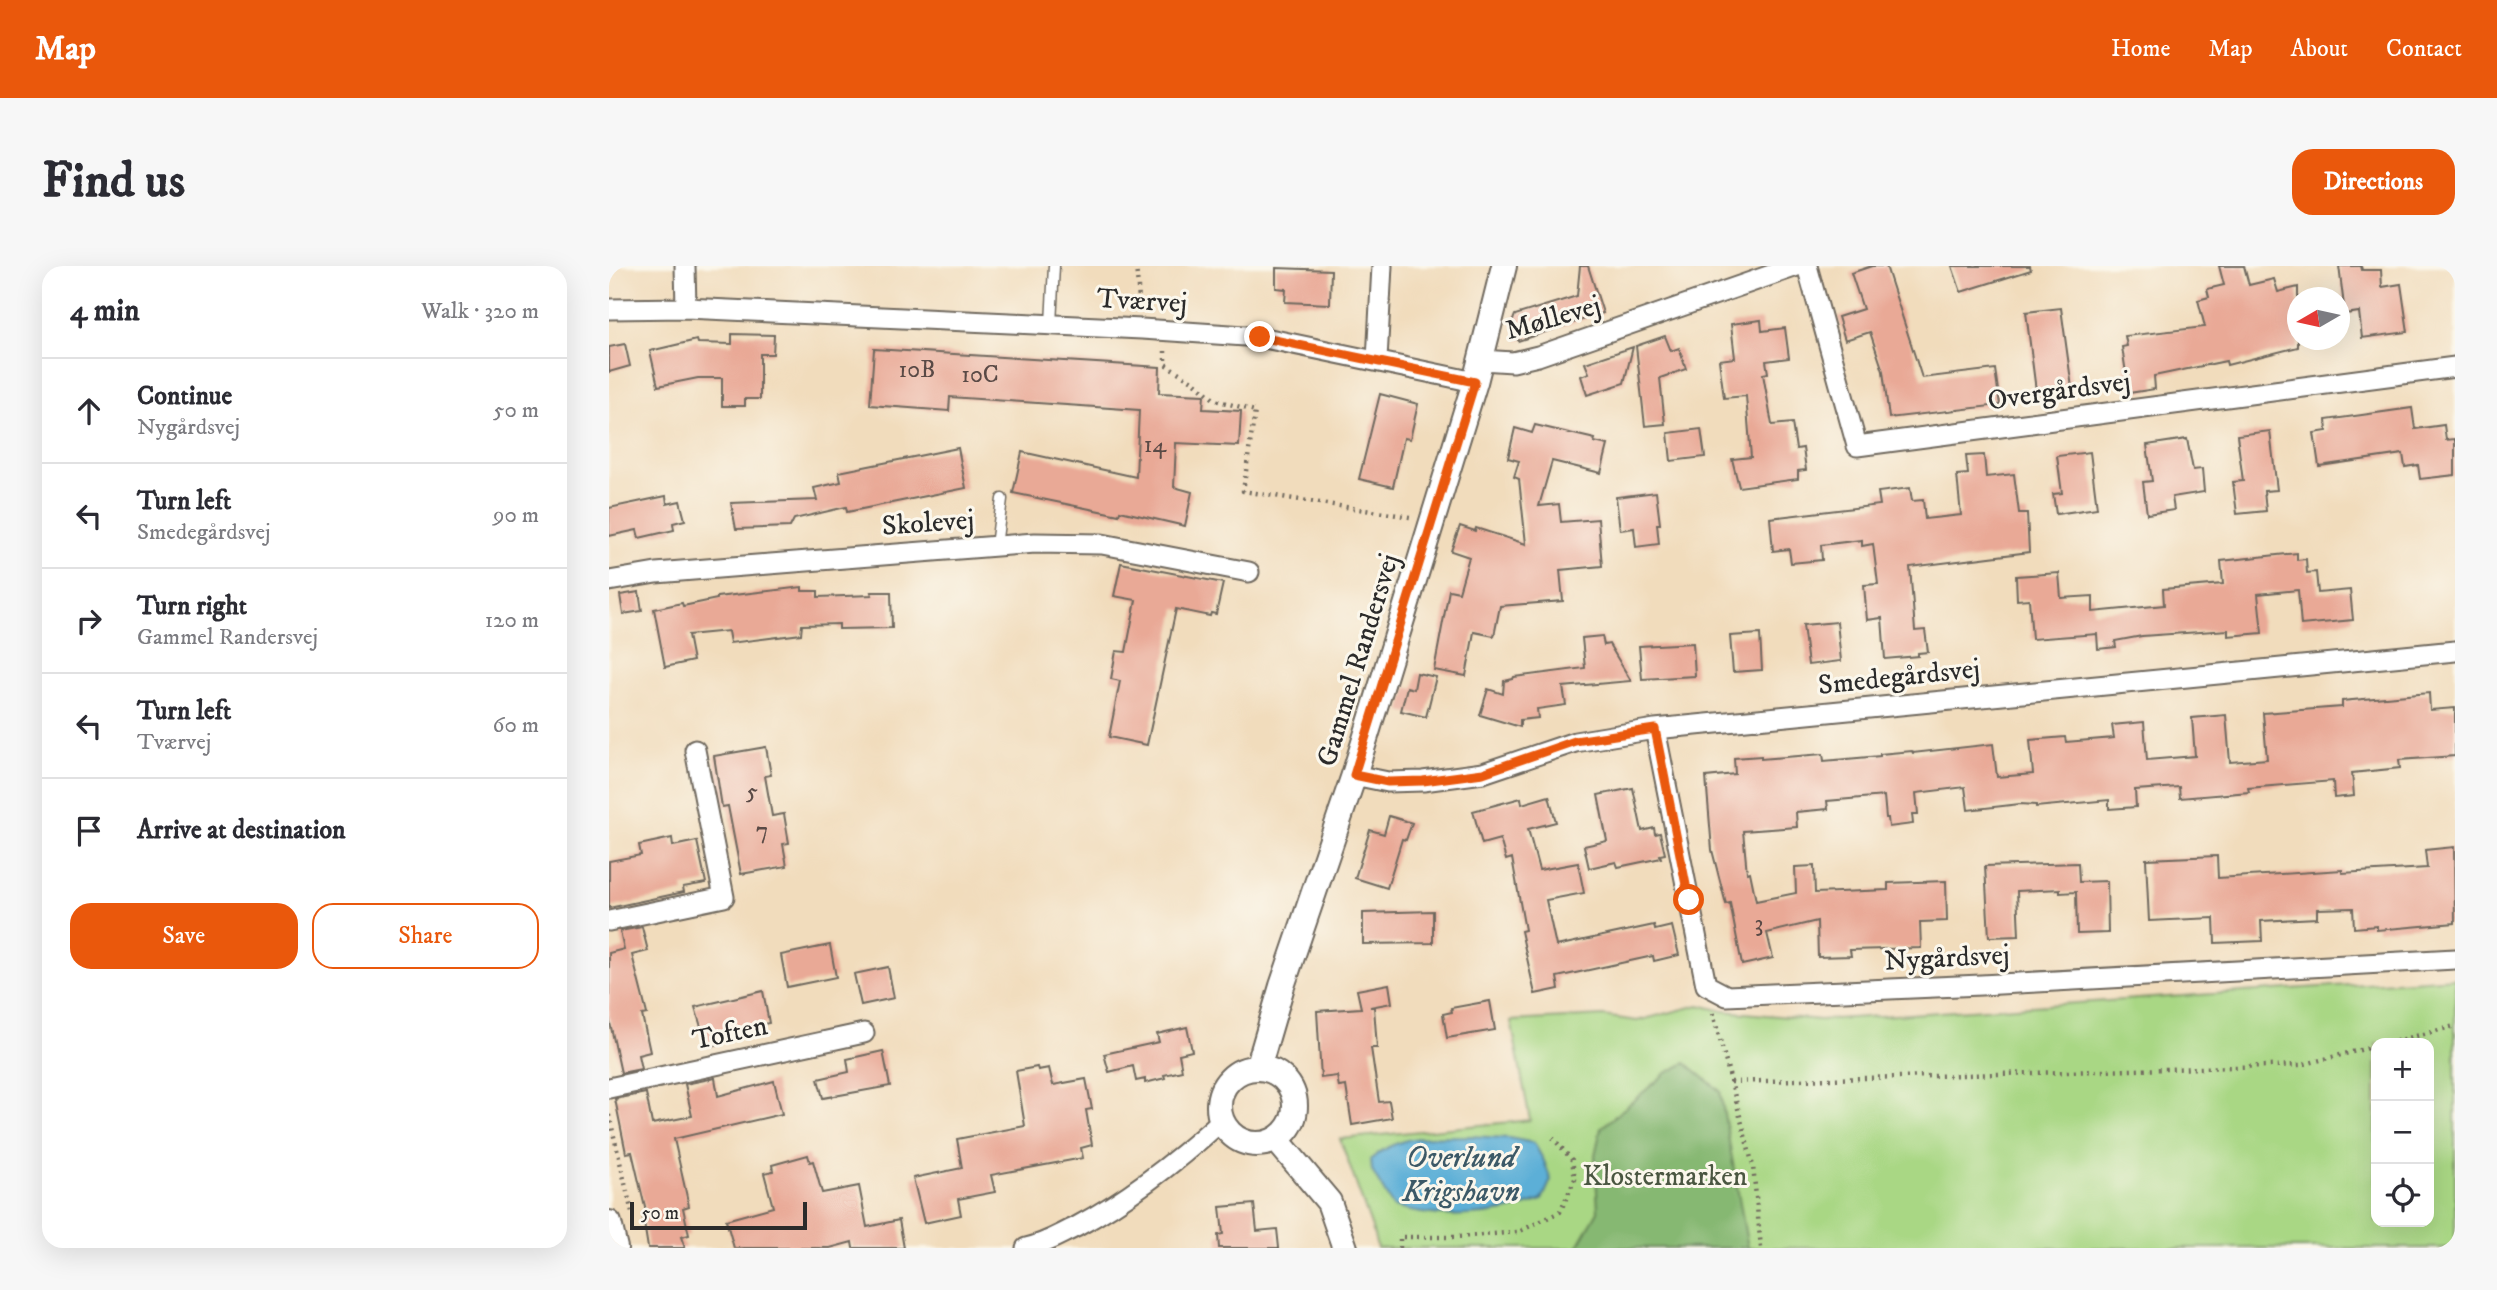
<!DOCTYPE html>
<meta charset="utf-8">
<style>
body{margin:0;font-family:"IM FELL DW Pica",serif;background:#f7f7f7;color:#2b2b33}
.controls{position:absolute;right:21px;bottom:21px;display:grid;overflow:hidden;border-radius:14px;box-shadow:0 7px 28px #0002}
.controls button{width:63px;height:63px;display:grid;place-items:center;padding:0;border:0;border-bottom:2px solid #e1e1e2;background:#fff;color:#2b2b33;font:35px sans-serif}
.compass{position:absolute;left:1678px;top:21px;width:63px;height:63px;border-radius:50%;background:#fff;box-shadow:0 7px 28px #0002;rotate:261deg}
.scale{position:absolute;left:21px;bottom:18px;width:177px;box-sizing:border-box;padding-left:7px;border:4px solid #2b2b2b;border-top:0;font-size:19px;line-height:24px;white-space:nowrap;color:#2b2b2b;-webkit-text-stroke:5px #fbf7ec;paint-order:stroke}
.stop{position:absolute;width:21px;height:21px;margin:-16px;border:5px solid #ea580c;border-radius:50%;background:#fff}
.stop.end{background:#ea580c;border-color:#fff;box-shadow:0 2px 7px #0008}
.list{margin:0;padding:0;list-style:none}
h2{display:flex;justify-content:space-between;align-items:center;height:91px;margin:0;padding:0 28px;font-size:30px}
h2 small{font-size:23px;font-weight:400;color:#7c7c81}
.list li{display:grid;grid-template-columns:46px 1fr auto;gap:21px;align-items:center;box-sizing:border-box;height:105px;padding:0 28px;border-top:2px solid #e1e1e2}
.list b{display:block;font-size:26px;white-space:nowrap}
.list p{margin:0;font-size:23px;white-space:nowrap;color:#7c7c81}
.list em{font-size:23px;font-style:normal;color:#7c7c81}
.actions{display:flex;gap:14px;padding:21px 28px}
.actions a{flex:1;padding:16px 0;border:2px solid #ea580c;border-radius:21px;text-align:center;font-size:24px;color:#ea580c}
.actions .main{background:#ea580c;color:#fff}
.icon{flex:none;width:38px;height:38px;fill:none;stroke:currentColor;stroke-width:2;stroke-linecap:round;stroke-linejoin:round}
.map{position:relative;flex:none;width:1846px;height:982px;overflow:hidden;border-radius:21px}
header{display:flex;align-items:center;gap:42px;box-sizing:border-box;height:98px;padding:0 35px;background:#ea580c;color:#fff}
header strong{font-size:33px}
nav{display:flex;gap:38px;margin-inline-start:auto;font-size:24px}
.intro{display:flex;align-items:center;justify-content:space-between;box-sizing:border-box;height:168px;padding:0 42px}
h1{margin:0;font-size:49px}
.button{padding:18px 32px;border-radius:21px;background:#ea580c;color:#fff;font-size:24px;font-weight:700}
main{display:flex;gap:42px;padding:0 42px}
aside{flex:1;background:#fff;border-radius:21px;box-shadow:0 7px 28px #0002}
.map>svg:first-child{display:block}
</style>
<header>
<strong>Map</strong>
<nav><a>Home</a><a>Map</a><a>About</a><a>Contact</a></nav>
</header>
<div class="intro"><h1>Find us</h1><a class="button">Directions</a></div>
<main>
<aside>
<h2>4 min<small>Walk · 320 m</small></h2>
<ul class="list">
<li><svg class="icon" aria-label="ahead" viewBox="0 0 24 24"><path d="M12 20V5M6 11l6-6 6 6"/></svg><div><b>Continue</b><p>Nygårdsvej</p></div><em>50 m</em></li>
<li><svg class="icon" aria-label="left" viewBox="0 0 24 24"><path d="M17 20v-9H6M10 6l-5 5 5 5"/></svg><div><b>Turn left</b><p>Smedegårdsvej</p></div><em>90 m</em></li>
<li><svg class="icon" aria-label="right" viewBox="0 0 24 24"><path d="M7 20v-9h11M14 6l5 5-5 5"/></svg><div><b>Turn right</b><p>Gammel Randersvej</p></div><em>120 m</em></li>
<li><svg class="icon" aria-label="left" viewBox="0 0 24 24"><path d="M17 20v-9H6M10 6l-5 5 5 5"/></svg><div><b>Turn left</b><p>Tværvej</p></div><em>60 m</em></li>
<li><svg class="icon" aria-label="arrive" viewBox="0 0 24 24"><path d="M6 21V4h12l-3 4 3 4H6"/></svg><div><b>Arrive at destination</b></div></li>
</ul>
<div class="actions"><a class="main">Save</a><a>Share</a></div>
</aside>
<div class="map">
<svg width="1846" height="982" viewBox="0 0 1846 982">
<rect width="100%" height="100%" fill="#fbf7ec"/>
<filter id="ink" filterUnits="userSpaceOnUse"><feTurbulence type="fractalNoise" baseFrequency=".0143" numOctaves="2"/><feDisplacementMap in="SourceGraphic" scale="14" xChannelSelector="R" yChannelSelector="G"/><feConvolveMatrix kernelMatrix="1 2 1 2 8 2 1 2 1" color-interpolation-filters="sRGB"/></filter>
<filter id="wash" filterUnits="userSpaceOnUse"><feTurbulence type="fractalNoise" baseFrequency=".00686" numOctaves="4" result="noise"/><feDisplacementMap in="SourceGraphic" scale="28" xChannelSelector="R" yChannelSelector="G"/><feGaussianBlur stdDeviation="1.57" result="paint"/><feColorMatrix in="noise" values="0 0 0 0 0 0 0 0 0 0 0 0 0 0 0 0 0 1.4 0 .05"/><feComposite in="paint" operator="in"/></filter>
<g filter="url(#wash)">
<rect width="100%" height="100%" fill="#f1dcbc"/>
<path fill="#a9d784" stroke="#6a8158" stroke-width="2" fill-rule="evenodd" d="M1846 712V982H768L764 965 731 873 921 854 902 755 994 750 1028 755 1090 739 1114 745 1211 754ZM1767 777H1820V956H1767Z"/>
<path fill="#86b872" stroke="#58724e" stroke-width="2" d="M1077 797 1111 825 1139 982H968L989 945 986 889 992 862 1057 807Z"/>
<path fill="#5cafd7" stroke="#446d81" stroke-width="2" d="M860 870 900 872 925 877 935 895 942 914 933 934C888 952 830 954 784 941L763 905 762 893C792 867 822 871 860 870Z"/>
<g id="blocks">
<path fill="#e9a996" d="M971 0H979L994 47 909 75 903 57 906 49 968 30Z
M1263 0H1277L1313 112 1386 103 1391 139 1280 152 1274 105 1261 66 1236 74 1229 51 1254 43 1242 7Z
M1343 0H1421L1422 4 1352 26Z
M1610 0H1635L1640 19 1665 13 1669 26 1689 21V81L1618 99 1617 95 1545 110 1546 123 1520 127 1513 81 1518 80 1516 70 1596 61 1589 34 1600 31 1598 23 1615 19Z
M1730 0H1752L1753 4H1772L1773 21 1792 18 1799 66 1753 72 1750 46 1736 48Z
M667 2 722 4 721 38 676 36 677 23 667 22Z
M1452 42 1464 129 1428 133 1417 46Z
M1152 54 1153 65 1176 62 1180 92 1157 95 1159 107 1154 108 1163 159 1183 157 1187 183 1194 182 1197 204 1189 205V213L1130 221 1123 193 1142 191 1137 130 1115 132 1110 94 1126 92 1122 58Z
M123 68 165 69 164 88H151V133H136V140H113V112H89L49 120 41 85 88 74 89 77 123 78Z
M1056 70 1062 85 1070 82 1077 103 1051 112 1056 158 1036 160 1027 80Z
M16 78 21 100 0 106V81Z
M1024 81 1015 117 978 129 972 110 980 107 976 97Z
M265 83 551 101 550 127 595 129 594 143 632 145 630 180 567 177 565 221 583 226 576 260 511 245 510 249 404 227 413 186 527 211 530 144 341 131 340 145 261 139Z
M771 128 809 138 801 173 795 172 784 221 750 213Z
M1803 142 1806 163 1835 159 1837 174 1846 173V209L1811 213 1809 199 1796 201 1794 188 1710 200 1705 167 1718 165 1717 154Z
M926 159 986 173 985 176 999 179 992 207 943 195 930 240 950 238 952 256 989 253 993 300 951 304 954 335 891 340 885 370 865 366 857 410 825 404 840 324 850 326 860 291 842 285 851 260 866 265 867 262 917 278 910 213 905 211 910 195 899 192 906 162 923 167Z
M1092 163 1096 191 1062 195 1059 167Z
M1661 165 1668 224 1655 225 1657 245 1628 248 1624 216 1634 215 1628 169Z
M1578 173 1584 204 1593 203 1595 226 1563 231 1565 244 1538 248 1534 216 1543 215 1538 179Z
M349 182 357 222 238 246 237 241 185 253 181 261 127 263 122 237 208 234 205 222 232 216 230 206Z
M1481 186 1488 242 1447 248 1444 228 1453 227 1448 190Z
M1375 189 1377 211 1405 208 1410 247H1418L1420 286 1301 301 1306 365 1316 364 1319 386 1309 387V390L1276 393 1273 352 1258 354 1255 319 1269 318 1264 278 1253 280V274L1212 279 1213 294 1182 297 1180 283 1164 285 1161 252 1271 239 1269 226 1301 222 1303 235 1314 234 1316 253 1352 249 1348 209 1359 208 1357 190Z
M1047 226 1051 258H1048L1050 278 1027 281 1025 262 1011 264 1007 231Z
M57 230 58 238 71 235 76 254 64 257 65 264 30 272 28 264 0 270V242Z
M1688 287V294L1697 293 1698 307 1707 306 1709 327 1741 324 1744 354 1692 359 1689 324 1649 328 1653 367 1619 370V364L1533 370 1506 375 1507 381 1489 383 1488 368 1423 373 1420 333 1408 334 1407 310 1450 307 1452 332 1484 330V346L1555 339 1554 323 1614 318 1612 295Z
M512 297 614 317 607 348 602 347 601 350 567 343 538 479 500 471 511 415 502 413 507 385 517 386 527 334 505 330Z
M193 321V325H209V331L263 329 262 326H282L283 362 230 363V358L193 359 192 368 121 377 119 365 79 369 84 395 56 401 45 343 73 337 74 340 108 333V331Z
M30 326 33 345 14 348 11 329Z
M1228 356 1232 395 1199 399 1194 359Z
M1151 368 1153 404 1124 406 1121 370Z
M993 370 995 379 1000 378 1022 415 954 421 957 439 928 443 929 452 911 454V461L871 449 879 423 894 428 895 415 904 413 905 411 976 402 973 372Z
M1084 377 1086 410 1033 413 1030 380Z
M808 407 827 411 817 451 792 445 798 421 805 423Z
M1820 427 1821 444 1846 442V490L1790 494 1791 502 1743 507 1745 530 1725 532 1724 515 1639 522 1640 526 1571 532 1570 521 1526 524 1527 541 1500 543V534L1427 541V539L1411 538 1359 544 1356 521 1307 527 1309 548H1303L1304 558 1280 561 1279 552H1277L1275 530 1218 535 1219 543 1187 546 1188 561 1134 565 1138 607 1141 606 1147 635 1187 627 1186 601 1205 600 1206 627 1279 624V617L1337 615 1338 655 1311 656 1312 682 1241 684 1242 690 1209 691 1208 655 1158 667 1164 692 1133 699 1121 637 1117 638 1103 584 1097 511 1126 508 1125 492 1152 490V493L1214 488 1215 495 1271 490V488L1303 485 1304 487 1384 478 1388 511 1424 508 1421 474 1456 471 1457 476 1505 472 1503 459 1535 456 1538 494 1586 490 1583 452 1617 449 1621 496 1658 493 1654 447 1733 441V435Z
M157 481 162 509 156 510 163 550 175 548 180 577 174 578 178 600 132 608 119 540 113 541 105 490Z
M1024 522 1033 565 1045 562 1046 568 1051 567 1056 588 1051 589 1052 592 1009 601 1007 596 980 602 975 580 998 575 989 529Z
M940 530 947 556 919 563 930 604 969 597 975 627 937 634 947 680 1045 659 1046 664 1063 660 1070 689 1045 695 1044 690 948 711 950 723 926 728 912 665 916 664 903 592 897 594 891 573 873 578 864 545 912 532 913 538Z
M780 550 803 557 797 574 793 573 778 622 746 612 761 564 775 568Z
M63 572 64 580 88 575 97 617 74 621 75 626 0 642V595L32 589 30 579Z
M1845 581 1846 657 1768 664V660L1745 662 1744 642 1708 643V652L1652 655 1653 675 1606 677 1605 652 1540 655 1537 593 1608 590 1609 612 1733 604V607L1818 602 1816 584Z
M1469 597 1470 616 1498 615 1499 667 1468 668 1467 626 1451 627V623L1408 625 1410 670 1380 671 1376 600Z
M824 645V677L754 678V647Z
M33 661 39 685 23 689 38 748 33 749 41 786 29 789 32 803 12 807 0 752V687L15 683 11 665Z
M221 679 227 711 178 721 172 689Z
M279 701 285 732 252 739 245 708Z
M780 718 783 737 761 741H765L768 782H762L770 836 780 835 783 852 743 859 737 820 730 821 728 810 712 812 708 745 752 742 748 724Z
M154 725 160 757 119 765 122 775 98 781 86 741Z
M881 735 886 764 838 772 834 748 843 746 842 742Z
M578 761 583 785 570 788 573 805 555 809 556 812 536 817V813L527 815 524 800 500 806 495 788 550 776 548 768Z
M274 785 281 820 214 832 209 813 240 806 238 793Z
M428 801 429 804 440 802 444 819 477 813 483 843 477 844 483 879 472 882 474 892 382 909 386 926 349 933 352 949 315 957 304 912 353 902 348 873 416 860 407 805Z
M106 812 109 830 165 815 173 848 65 873 80 940 74 942 80 969 72 971 76 982H39L34 951 38 950 23 886 17 887 6 833 37 827 43 858 83 850 76 818Z
M199 889 201 896 204 895 213 927 250 920 258 961 290 954 295 982H244L243 976 221 982H125L117 954 164 941 155 907 164 905 163 899Z
M645 938 648 965 668 963 670 982H610L609 969 614 968 611 941Z"/>
</g>
</g>
<g filter="url(#ink)">
<use href="#blocks" fill-opacity="0" stroke="#70695e" stroke-width="2"/>
<g fill="none" stroke-linecap="round" stroke-linejoin="round">
<g stroke="#70695e" stroke-width="13">
<path id="service" d="M442 58 445 0
M387 280 393 233"/>
</g>
<g stroke="#70695e" stroke-width="23">
<path id="minor" d="M76 0 77 42
M1198 0 1248 180 1846 101
M0 43 77 42 533 63 651 71 866 116
M768 94 773 0
M872 94 904 96 929 90 1188 0
M0 315 47 307 426 277 493 278 640 306
M1046 463 1097 719 1118 730 1372 719 1846 693
M745 509 779 516 814 515 874 507 966 476 1046 463 1846 385
M0 655 115 631 86 484
M0 822 255 767
M417 982C436 978 450 969 467 961 521 932 567 896 612 855"/>
</g>
<g stroke="#70695e" stroke-width="28">
<path id="tertiary" d="M610 840a38 38 0 1 1 76 0a38 38 0 1 1-76 0Z
M649 802 673 720 745 509 866 116 895 0
M667 873 720 936 736 982
M0 957 6 982"/>
</g>
<path stroke="#70695e" stroke-width="4.5" stroke-dasharray="2 5" stroke-linecap="butt" d="M527 0 531 44
M556 85V98L585 116 606 134 646 145 634 225 801 251
M1104 747 1144 900 1152 982
M1780 777 1846 760
M1122 816 1692 799 1767 780
M0 849 23 947
M791 982V971H849L909 966 951 946 966 913 963 894 944 872"/>
<use href="#service" stroke="#fff" stroke-width="10"/>
<use href="#minor" stroke="#fff" stroke-width="19"/>
<use href="#tertiary" stroke="#fff" stroke-width="24"/>
</g>
</g>
<g fill="none" stroke-linecap="round" stroke-linejoin="round" filter="url(#ink)">
<path stroke="#ea580c" stroke-width="9" d="M651 71 866 116 745 509 779 516 814 515 874 507 966 475 1046 463 1080 634"/>
</g>
<g text-anchor="middle" dominant-baseline="central" stroke-width="6" stroke-linejoin="round" paint-order="stroke">
<g font-size="24" fill="#5a4a46">
<text x="308" y="104">10B</text>
<text x="371" y="109">10C</text>
<text x="546" y="179">14</text>
<text x="143" y="526">5</text>
<text x="153" y="565">7</text>
<text x="1150" y="658">3</text>
</g>
<g font-size="28" fill="#2b2b2b" stroke="#fbf7ec">
<text transform="translate(533 35) rotate(3)">Tværvej</text>
<text transform="translate(944 52) rotate(-16)">Møllevej</text>
<text transform="translate(1450 125) rotate(-8)">Overgårdsvej</text>
<text transform="translate(319 257) rotate(-4)">Skolevej</text>
<text transform="translate(749 394) rotate(-73)">Gammel Randersvej</text>
<text transform="translate(1290 411) rotate(-6)">Smedegårdsvej</text>
<text transform="translate(1338 692) rotate(-3)">Nygårdsvej</text>
<text transform="translate(121 767) rotate(-12)">Toften</text>
</g>
<g font-size="28" fill="#4a5641" stroke="#fbf7ec">
<text x="1056" y="910">Klostermarken</text>
</g>
<g font-size="30" font-style="italic" fill="#3c5967" stroke="#fbf7ec">
<text x="852" y="892">Overlund<tspan x="852" dy="34">Krigshavn</tspan></text>
</g>
</g>
</svg>
<div class="controls">
<button>+</button>
<button>−</button>
<button><svg class="icon" aria-label="locate" viewBox="0 0 24 24"><circle cx="12" cy="12" r="6"/><path d="M12 2v4M12 18v4M2 12h4M18 12h4"/></svg></button>
</div>
<svg class="compass" viewBox="-18 -18 36 36"><path d="M0-13l5 13h-10z" fill="#e53935"/><path d="M0 13l5-13h-10z" fill="#7c7c81"/></svg>
<div class="scale">50 m</div>
<div class="stop" style="left:1080px;top:634px"></div>
<div class="stop end" style="left:651px;top:71px"></div>
</div>
</main>
